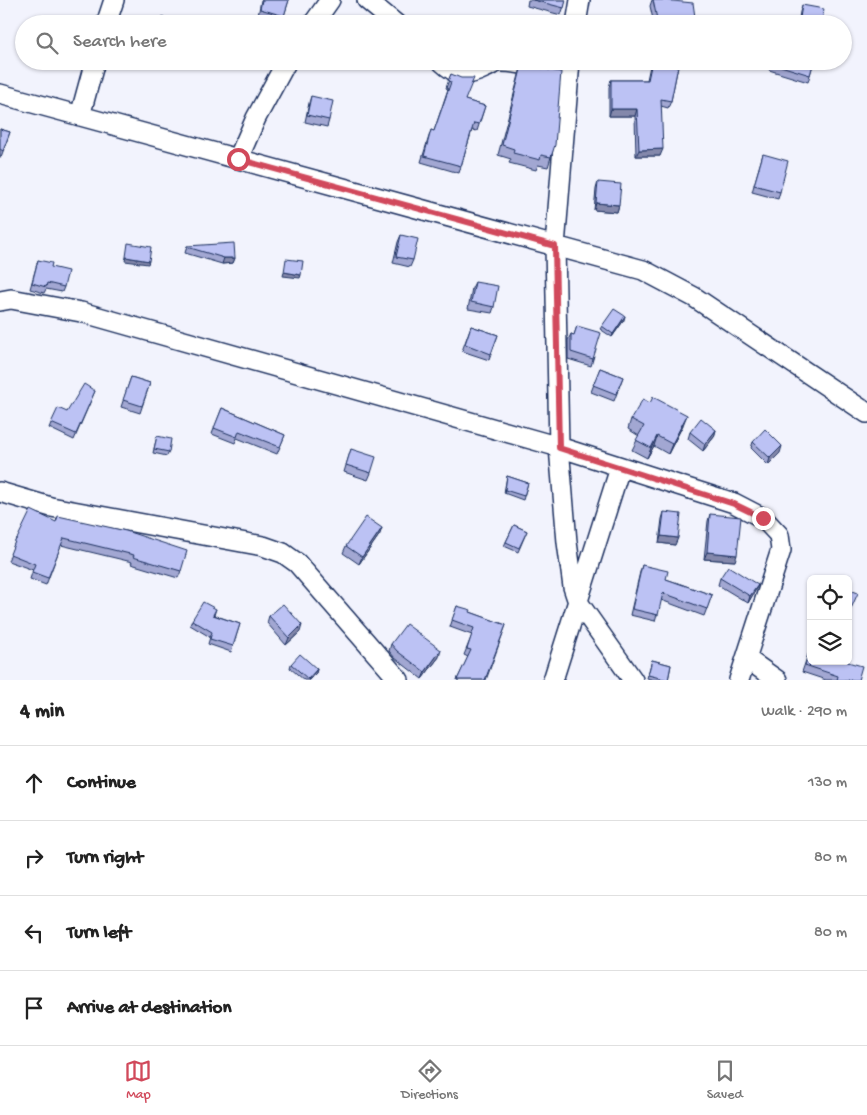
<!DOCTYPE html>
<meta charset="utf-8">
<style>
body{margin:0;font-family:"Gochi Hand",sans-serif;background:#f2f2f2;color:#222}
.controls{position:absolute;right:15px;bottom:15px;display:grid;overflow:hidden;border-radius:8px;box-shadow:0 1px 4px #0004}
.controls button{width:45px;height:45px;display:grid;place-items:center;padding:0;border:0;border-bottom:1px solid #e0e0e0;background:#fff;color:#222;font:25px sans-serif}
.stop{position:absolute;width:15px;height:15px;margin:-11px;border:4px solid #d1495b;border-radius:50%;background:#fff}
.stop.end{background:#d1495b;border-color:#fff;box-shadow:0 1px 5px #0008}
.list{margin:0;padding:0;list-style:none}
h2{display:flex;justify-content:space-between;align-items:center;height:65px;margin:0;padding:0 20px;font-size:21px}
h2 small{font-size:16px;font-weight:400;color:#767676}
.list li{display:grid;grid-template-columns:32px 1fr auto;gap:15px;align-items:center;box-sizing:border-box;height:75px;padding:0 20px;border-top:1px solid #e0e0e0}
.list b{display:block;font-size:19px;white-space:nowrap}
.list em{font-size:16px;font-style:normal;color:#767676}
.icon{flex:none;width:28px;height:28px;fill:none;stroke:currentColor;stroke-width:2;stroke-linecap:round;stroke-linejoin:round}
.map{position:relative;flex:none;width:867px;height:680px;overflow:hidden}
.search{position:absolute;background:#fff;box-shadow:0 1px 4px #0004;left:15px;right:15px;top:15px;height:55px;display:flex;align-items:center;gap:12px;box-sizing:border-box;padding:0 18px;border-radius:28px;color:#767676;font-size:19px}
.sheet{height:365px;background:#fff}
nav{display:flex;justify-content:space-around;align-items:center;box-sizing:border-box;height:70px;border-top:1px solid #e0e0e0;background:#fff;font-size:14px;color:#767676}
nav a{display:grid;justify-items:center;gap:2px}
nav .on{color:#d1495b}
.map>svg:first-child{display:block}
</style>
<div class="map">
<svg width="867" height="680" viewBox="0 0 867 680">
<rect width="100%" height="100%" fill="#f2f3fd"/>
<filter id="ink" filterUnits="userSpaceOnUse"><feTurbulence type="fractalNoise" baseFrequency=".02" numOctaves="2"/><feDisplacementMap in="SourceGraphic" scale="10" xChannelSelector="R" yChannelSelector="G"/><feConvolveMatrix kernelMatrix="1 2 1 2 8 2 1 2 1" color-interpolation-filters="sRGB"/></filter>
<g filter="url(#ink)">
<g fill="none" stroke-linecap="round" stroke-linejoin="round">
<g stroke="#1b2f5e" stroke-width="22">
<path id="street" d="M367 0 396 24
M106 24 114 0
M313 24 330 0
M576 24 580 0
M441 61C457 76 465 78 485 68 490 66 495 62 499 62 519 61 549 70 569 73
M570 61 555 246 559 447 567 542 573 587 578 602 633 680
M0 94 643 270 694 297 867 413
M80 116 95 61
M238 159 256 118 287 61
M0 301 11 299 81 312 559 447 734 503 763 518 779 535 781 550 739 680
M0 492 51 507 263 546 283 553 297 563 399 680
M747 659 777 680
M553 680 620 468"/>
</g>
<use href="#street" stroke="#fff" stroke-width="19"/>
</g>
<path fill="#a2a7d2" stroke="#1b2f5e" d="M261 0H289L282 22 258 16Z
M528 0H566L561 15 527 6Z
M652 0H663L696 24H654L650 6Z
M802 5 822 24H798L800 12Z
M651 61H679L671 101 668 108 661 106 660 156H636L635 116H609V87L611 80H647Z
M771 61H814L808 82 769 70Z
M522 65 551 157 548 167 538 165 536 170 509 163 511 159 498 155 519 75Z
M451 74 465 100 485 106 477 131 472 130 459 173 421 162 431 130 434 131 448 89 446 88Z
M311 96 329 120 327 127 305 122 309 103Z
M0 129 10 132 1 157H0Z
M763 154 780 192 778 199 752 192Z
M598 182 619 205 617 212 594 210 596 189Z
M401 235 413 260 410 267 393 263 398 242Z
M187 246 235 258 233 263 222 264 185 253Z
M38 260 51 267 64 287 62 292 46 289 44 293 30 289Z
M475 282 494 307 492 313 468 309 472 288Z
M624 320 612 337 600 329 602 326Z
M471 326 498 335 489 360 462 351Z
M577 326 593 359 591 366 568 359V340L571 334 574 335Z
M600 368 623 377 614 401 591 392Z
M131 377 150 383 140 413 121 407Z
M95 391 74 440 49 428 51 423 67 412Z
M222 408 285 435 277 454 237 438 235 443 212 434Z
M631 419 683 425 668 454 654 446 647 458 632 450 639 436 628 429Z
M716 430 714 437 703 451 688 439 690 432Z
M157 436 169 452 167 456 153 453Z
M753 442 780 453 768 465 751 448Z
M351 449 371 473 368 480 344 472Z
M507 476 528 483 523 500 504 493Z
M664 512 675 545 659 543 662 519Z
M710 514 735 561 704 559 708 521Z
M56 522 181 571 178 578 131 564 132 562 61 545 46 585 30 579 33 570 8 561 16 539H17Z
M514 525 527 531 518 552 504 546Z
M380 534 359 564 343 553 346 546Z
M642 565 666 579 712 595 704 616 661 600 655 621 630 615 640 572Z
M720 578 755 591 748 603 718 585Z
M457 606 470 612 506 625 486 680H457L468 657 464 655 472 635 450 627Z
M216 609 214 615 240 624 231 652 208 644 210 637 190 625 192 620Z
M269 616 300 632 286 645 267 623Z
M391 644 439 657 422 679 395 658 389 651Z
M811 646V661L858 680H826L802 672Z
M652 660 671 665 668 680H654L647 678Z
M291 664 317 669 316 673 309 680H304L290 668Z"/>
<path fill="#8488ab" stroke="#1b2f5e" d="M611 109H637L635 116H609Z
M663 149 660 156H636L639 150Z
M596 203 619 205 617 212 594 210Z
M126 257 149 261 148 264 125 261Z
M224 258H235L233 263 222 264Z
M284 272 301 275 300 278 283 276Z
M625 316 624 320 612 337 613 334Z
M687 415 683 425 668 454 672 444Z
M716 430 714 437 703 451 705 444Z
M657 436 654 446 647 458 651 448Z
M782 446 780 453 768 465 770 458Z
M382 528 380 534 359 564 362 557Z
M661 536 678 538 675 545 659 543Z
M707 552 737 555 735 561 704 559Z
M758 585 755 591 748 603 750 596Z
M302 625 300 632 286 645 289 638Z
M441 650 439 657 422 679 425 672Z
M317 669 316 673 309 680H308Z"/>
<path fill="#bcc2f4" stroke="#1b2f5e" d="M262 0H289L284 16 260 9Z
M533 0H566L564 8Z
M653 0H663L693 3 696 24H658Z
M802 5 824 9 822 24H799Z
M162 17 180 21 179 24H161Z
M652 61H679L671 101 661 99 663 149 639 150 637 109H611V80H648Z
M772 61H814L810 75 771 63Z
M522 65 561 72 555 145 551 157 541 155 540 160 513 153 514 149 502 145Z
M451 74 461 78H474L465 100 485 106 479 124 474 123 461 166 424 156 431 130 434 131 451 82 448 81Z
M311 96 333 101 329 120 307 115Z
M0 129 10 132 3 151 0 149Z
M763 154 788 161 780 192 754 185Z
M598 182 621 184 619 205 596 203Z
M401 235 418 239 413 260 396 257Z
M128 243 151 247 149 261 126 257Z
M234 243 235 258H224L187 247V246Z
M286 259 303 261 301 275 284 272Z
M38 260 52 263 51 267 68 271 64 287 47 283 46 287 32 283Z
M475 282 498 286 494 307 471 302Z
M614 309 625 316 613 334 602 326Z
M471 326 498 335 491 354 465 344Z
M577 326 601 333 593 359 571 352V334L574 335Z
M600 368 623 377 616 394 593 385Z
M131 377 150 383 142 406 123 400Z
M84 384 95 391 76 434 51 423 58 408 67 412Z
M653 397 687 415 672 444 657 436 651 448 636 440 644 426 631 419 643 399 650 403Z
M222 408 285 435 280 447 239 431 237 437 214 428Z
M701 418 716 430 705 444 690 432Z
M765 429 782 446 770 458 753 442Z
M157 436 171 439 169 452 154 449Z
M351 449 376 457 371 473 346 465Z
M507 476 528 483 524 496 505 490Z
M31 510 56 522 58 516 126 531 187 551 181 571 133 557 134 555 64 538 48 578 32 572 35 564 10 554 16 539H17Z
M664 512 681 514 678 538 661 536Z
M710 514 741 517 737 555 707 552Z
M366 517 382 528 362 557 346 546Z
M514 525 527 531 519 548 506 542Z
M642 565 668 571 666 579 712 595 707 609 663 593 658 615 632 609Z
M728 566 758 585 750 596 720 578Z
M848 589 858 593 849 613H848Z
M203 602 216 609 213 615 240 624 233 646 210 639 212 632 192 620Z
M283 604 302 625 289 638 269 616Z
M457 606 471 610 470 612 506 625 485 680H457L471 650 467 649 474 628 452 620Z
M406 624 441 650 425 672 397 651 391 644Z
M811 646V661H844L862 666 858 680H837L838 676 805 665Z
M300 654 317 669 308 679 291 664Z
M652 660 671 665 668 680 648 675Z"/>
</g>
<g fill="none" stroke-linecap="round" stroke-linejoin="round" filter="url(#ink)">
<path stroke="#d1495b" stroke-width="6" d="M238 159 555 246 559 448 734 504 763 518"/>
</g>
</svg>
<div class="controls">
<button><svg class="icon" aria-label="locate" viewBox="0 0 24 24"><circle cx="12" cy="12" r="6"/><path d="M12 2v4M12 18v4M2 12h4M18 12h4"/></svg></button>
<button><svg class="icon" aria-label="layers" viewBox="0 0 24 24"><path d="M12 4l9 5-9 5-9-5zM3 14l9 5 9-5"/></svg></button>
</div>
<div class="stop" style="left:238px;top:159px"></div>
<div class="stop end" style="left:763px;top:518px"></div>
<div class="search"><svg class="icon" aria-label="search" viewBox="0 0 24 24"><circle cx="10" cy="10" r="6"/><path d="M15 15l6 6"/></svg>Search here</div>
</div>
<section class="sheet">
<h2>4 min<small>Walk · 290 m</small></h2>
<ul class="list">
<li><svg class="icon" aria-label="ahead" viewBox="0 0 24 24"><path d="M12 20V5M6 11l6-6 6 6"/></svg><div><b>Continue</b></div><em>130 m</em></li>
<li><svg class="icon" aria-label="right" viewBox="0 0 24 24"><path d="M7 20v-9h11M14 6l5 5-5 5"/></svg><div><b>Turn right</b></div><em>80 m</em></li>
<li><svg class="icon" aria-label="left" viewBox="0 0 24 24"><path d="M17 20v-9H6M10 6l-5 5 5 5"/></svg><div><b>Turn left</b></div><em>80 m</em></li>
<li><svg class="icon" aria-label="arrive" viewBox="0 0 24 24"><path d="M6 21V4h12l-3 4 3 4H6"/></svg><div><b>Arrive at destination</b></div></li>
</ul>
</section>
<nav>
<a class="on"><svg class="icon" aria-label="map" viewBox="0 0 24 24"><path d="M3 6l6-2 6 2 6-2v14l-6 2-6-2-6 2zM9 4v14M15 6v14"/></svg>Map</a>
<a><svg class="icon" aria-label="directions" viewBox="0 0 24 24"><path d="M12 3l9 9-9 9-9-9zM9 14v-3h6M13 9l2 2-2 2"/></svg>Directions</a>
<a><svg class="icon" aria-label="saved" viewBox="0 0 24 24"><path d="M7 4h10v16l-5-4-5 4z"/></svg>Saved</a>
</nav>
